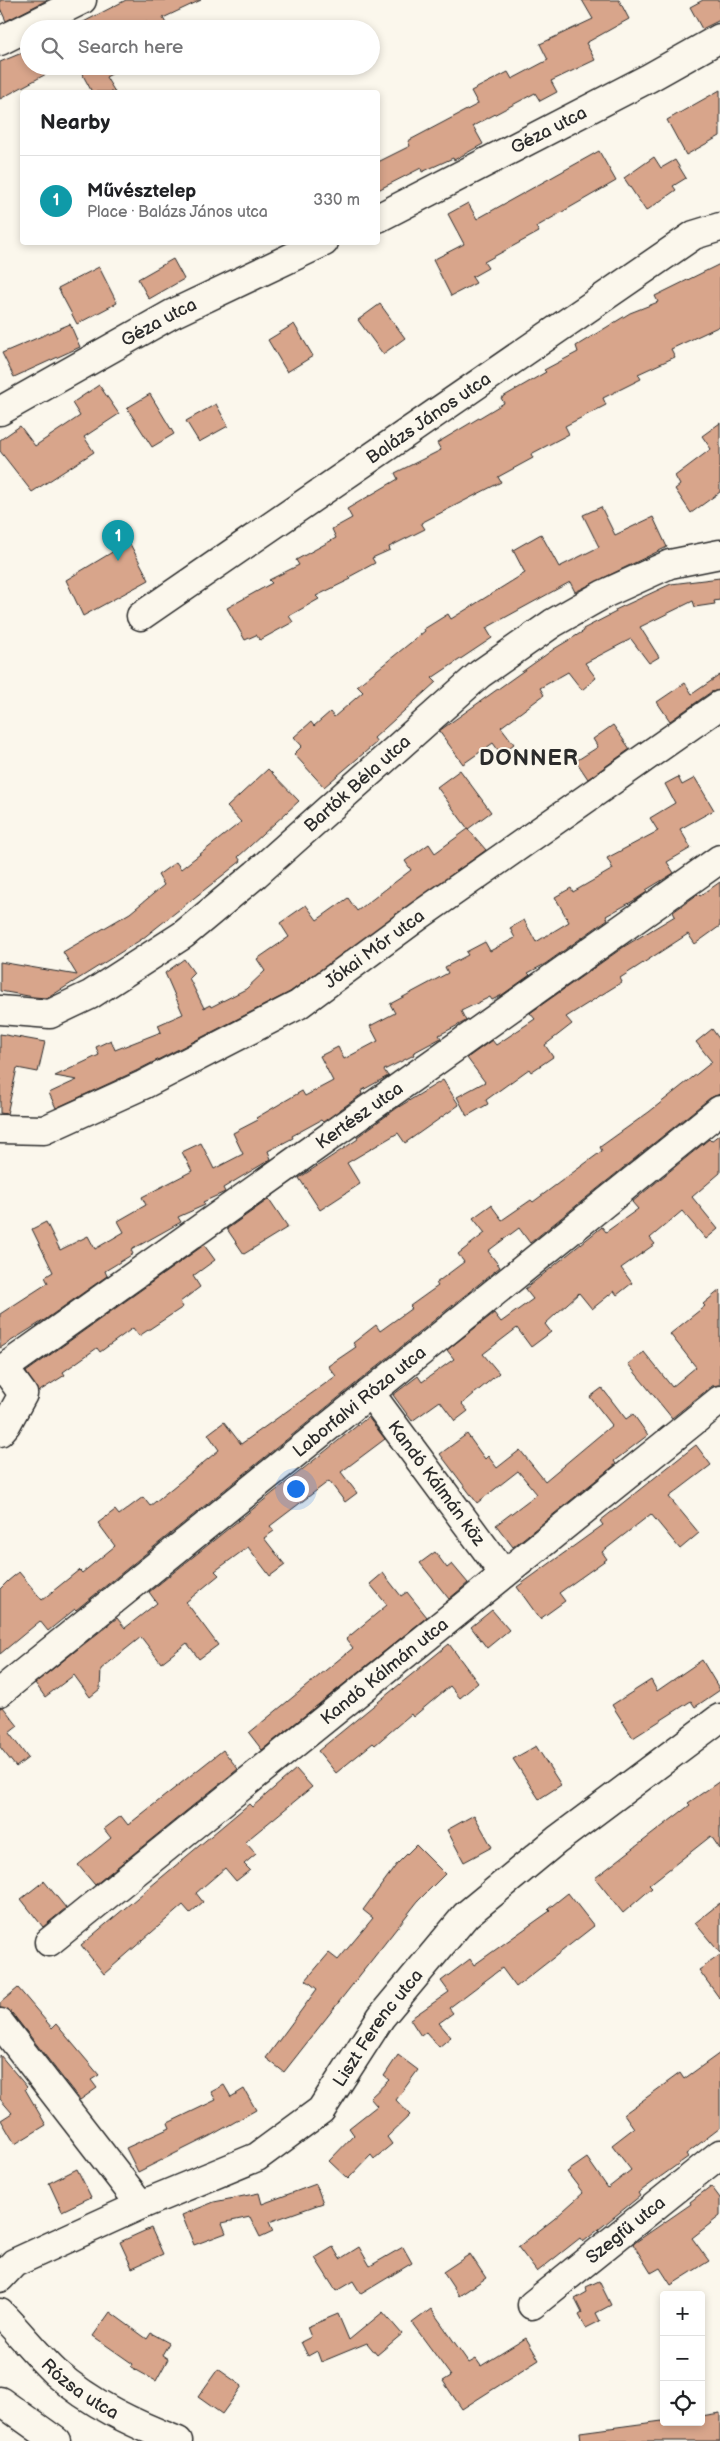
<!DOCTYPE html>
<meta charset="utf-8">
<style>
body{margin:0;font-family:"Balsamiq Sans",sans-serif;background:#f2f2f2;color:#202124}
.controls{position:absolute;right:15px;bottom:15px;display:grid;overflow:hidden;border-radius:5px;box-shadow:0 2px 8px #0003}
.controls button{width:45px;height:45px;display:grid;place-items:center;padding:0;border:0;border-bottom:1px solid #e0e0e0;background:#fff;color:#202124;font:25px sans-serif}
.you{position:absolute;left:295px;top:1488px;width:18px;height:18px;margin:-12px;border:4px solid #fff;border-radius:50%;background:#1a73e8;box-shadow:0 0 0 8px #1a73e833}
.badge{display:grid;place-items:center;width:32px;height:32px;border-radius:50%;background:#0f766e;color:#fff;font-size:16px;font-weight:700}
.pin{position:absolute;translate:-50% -41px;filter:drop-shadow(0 1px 2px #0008)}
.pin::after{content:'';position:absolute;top:26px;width:18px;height:15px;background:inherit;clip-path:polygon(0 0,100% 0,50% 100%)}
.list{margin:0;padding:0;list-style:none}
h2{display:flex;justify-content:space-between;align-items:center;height:65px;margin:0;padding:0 20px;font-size:21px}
h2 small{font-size:16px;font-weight:400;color:#757577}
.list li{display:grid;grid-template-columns:32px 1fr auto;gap:15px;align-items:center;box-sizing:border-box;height:90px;padding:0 20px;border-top:1px solid #e0e0e0}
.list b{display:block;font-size:19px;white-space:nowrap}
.list p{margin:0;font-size:16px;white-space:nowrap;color:#757577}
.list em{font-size:16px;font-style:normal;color:#757577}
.icon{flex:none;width:28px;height:28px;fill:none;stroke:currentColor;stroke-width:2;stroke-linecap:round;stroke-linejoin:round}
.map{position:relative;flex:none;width:720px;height:2441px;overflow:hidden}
.search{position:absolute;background:#fff;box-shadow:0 2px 8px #0003;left:20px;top:20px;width:360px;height:55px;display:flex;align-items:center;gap:12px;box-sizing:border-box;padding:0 18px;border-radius:28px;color:#757577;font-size:19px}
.panel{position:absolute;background:#fff;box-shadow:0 2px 8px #0003;left:20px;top:90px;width:360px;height:155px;border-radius:5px}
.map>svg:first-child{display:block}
</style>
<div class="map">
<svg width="720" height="2441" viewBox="0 0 720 2441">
<rect width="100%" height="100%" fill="#fbf7ec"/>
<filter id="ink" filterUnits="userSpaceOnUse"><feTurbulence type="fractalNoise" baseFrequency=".02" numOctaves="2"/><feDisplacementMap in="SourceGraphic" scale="10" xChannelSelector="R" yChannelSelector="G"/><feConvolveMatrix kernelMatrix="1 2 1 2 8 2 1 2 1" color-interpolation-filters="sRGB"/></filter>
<g filter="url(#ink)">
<path fill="#d8a58b" stroke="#2b2b2b" d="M0 0H47L6 21 0 8Z
M126 0H201L163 18 169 29H150L147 22 133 29H70Z
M582 0H619L629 19 586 43 595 60 551 81 557 92 540 101 535 93 473 126 483 144 454 160 453 158 422 172 421 168 378 190V162L410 146 408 141 478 104 471 91 508 72 512 79 548 60 540 44 593 19Z
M703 0H720V20L702 29 690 7Z
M29 50V66H61L0 99V62Z
M78 66H127L106 77 115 92H92Z
M720 90V136L686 155 667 120Z
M599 151 616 181 536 227 539 232 484 262 488 268 472 277 476 283 451 296 433 260 464 244 448 214 468 203 477 219Z
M654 157 661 168 675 160 686 178 673 186 676 190 646 211 624 178Z
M173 259 184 279 149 299 138 279Z
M720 264V326L671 349 675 357 638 374 641 379 603 398 606 405 565 426 569 434 531 454 533 458 498 477 501 482 421 523 425 529 389 547 390 550 372 558 375 563 349 577 351 579 316 596 319 599 289 616 293 622 260 640 256 635 245 640 227 608 272 583 269 580 299 565 296 560 336 538 332 529 352 518 347 509 398 479 395 473 441 450 437 443 504 403 501 398 546 372 544 370 578 352 576 346 630 313 658 302 655 296Z
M99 267 117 303 77 324 58 288Z
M380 304 405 338 383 354 358 320Z
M70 324 80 347 14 377 2 353Z
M294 324 313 356 287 372 268 340Z
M99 385 119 414 84 437 94 452 32 492 0 451V440L20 426 35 446 80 416 72 403Z
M150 394 174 434 152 447 127 408Z
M216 404 228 426 199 442 186 421Z
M720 423V492L691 513 675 489 680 485 675 476 711 449 702 436Z
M601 507 615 535 653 517 667 547 575 592 570 582 486 628 492 638 432 678 436 682 374 738 377 742 324 787 294 754 302 746 294 737 311 722 314 726 330 712 334 717 363 692 357 686 425 631 424 629 448 614 451 619 525 573 513 550 541 534 559 567 599 547 583 515Z
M129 542 149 580 83 616 66 580Z
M720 578V600L714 601 715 604 695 607 693 601 640 627 659 657 649 663 631 639 585 663 596 678 582 690 568 672 540 688 544 695 501 727 514 744 501 754 493 743 463 764 439 731 554 649 584 631 583 629 616 612 615 610 671 584Z
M720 675V690L711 692 670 721 657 702 685 683 692 694Z
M613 725 630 749 588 779 576 761 598 747 593 739Z
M268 769 299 801 238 857 241 861 142 939 51 996 47 998 34 997 0 991V962L77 975 63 952 130 913 164 885 158 875 176 862 181 869 241 822 227 807Z
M460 770 491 812 468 829 437 787Z
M678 777 682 785 695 778 714 810 680 829 691 848 667 862 674 873 646 890 647 892 633 901 606 916 608 919 545 964 528 973 530 975 502 995 492 1000 490 997 461 1011 466 1021 439 1035 441 1038 413 1053 414 1055 384 1070 388 1076 361 1091 362 1094 323 1122 321 1120 292 1136 293 1138 268 1151 271 1159 223 1188 225 1192 203 1202 205 1205 178 1217 181 1222 131 1250 133 1254 105 1271 107 1276 46 1319 0 1348V1314L48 1283 45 1277 53 1272 32 1229 46 1222 60 1250 88 1236 95 1249 124 1232 118 1221 146 1205 142 1197 192 1171 182 1152 201 1143 214 1169 243 1154 233 1133 258 1120 256 1118 302 1091 305 1096 333 1081 320 1056 338 1047 344 1059 378 1041 370 1026 395 1013 390 1004 448 973 445 967 468 955 466 952 485 942 490 951 515 938 510 928 524 920 536 942 569 922 555 897 571 888 573 892 613 869 607 858 658 831 650 818 675 803 665 784Z
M468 829 486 850 290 992 136 1071 56 1108 49 1093 77 1080 55 1076 99 1055 96 1047 111 1040 115 1050 161 1032 158 1025 183 1014 165 973 184 959 194 973 189 978 204 1008 210 1005 211 1007 246 989 265 971 257 959 289 937 280 923 306 905 317 920 348 898 357 911 411 870 405 861 429 844 435 853Z
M720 882V926L695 944 688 934 620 978 622 982 566 1017 572 1024 545 1045 553 1057 531 1072 529 1069 486 1100 488 1104 467 1116 457 1097 485 1082 467 1058 492 1040 496 1045 535 1019 530 1013 625 946 675 916 673 912 698 894 700 896Z
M712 1029 720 1040V1094L710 1098 530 1243 519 1228 488 1251 500 1267 76 1610 75 1609 48 1631 40 1621 0 1654V1589L8 1581 19 1572 42 1600 79 1570 82 1573 115 1546 98 1523 115 1510 119 1515 143 1497 150 1506 219 1450 208 1434 224 1422 241 1444 336 1376 328 1366 356 1347 353 1343 376 1325 380 1331 412 1308 410 1306 438 1286 436 1283 464 1262 458 1254 485 1233 473 1218 491 1205 502 1220 531 1200 533 1202 602 1151 600 1147 649 1112 712 1062 696 1042Z
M0 1034 45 1042 38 1072 17 1068 7 1114 0 1113Z
M443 1080 459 1105 405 1143 398 1133 347 1163 360 1184 320 1210 299 1178 358 1139 357 1137 397 1108Z
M720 1134V1173L692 1197 718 1229 706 1239 682 1211 650 1238 655 1244 621 1268 632 1283 617 1295 614 1291 592 1309 579 1293 545 1324 551 1332 531 1347 517 1328 483 1354 499 1373 462 1404 468 1411 455 1421 440 1401 412 1421 393 1395 418 1376 422 1382 454 1359 447 1350 494 1313 501 1322 533 1299 525 1289 602 1227 606 1232 638 1209 632 1202 709 1139 711 1141Z
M269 1199 288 1227 244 1254 227 1229Z
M204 1245 215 1260 193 1276 200 1287 180 1302 183 1307 139 1336 133 1328 100 1352 97 1348 63 1372 65 1375 38 1392 26 1372Z
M720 1290V1385L712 1386 672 1418 628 1364 644 1352 672 1387 696 1367 670 1334 705 1306 703 1304Z
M602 1388 626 1419 633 1414 648 1435 614 1461 616 1464 513 1547 496 1525 537 1494 518 1471 477 1503 440 1454 467 1434 485 1459 488 1456 497 1468 520 1450 545 1481 612 1425 590 1397Z
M368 1417 385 1439 341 1472 357 1493 345 1502 329 1481 270 1526 274 1531 264 1538 285 1565 270 1576 248 1547 215 1571 219 1575 186 1602 218 1645 199 1659 187 1643 161 1663 141 1637 101 1669 100 1689 90 1697 74 1675 45 1697 35 1683 117 1618 125 1628 157 1603 149 1592Z
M696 1445 711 1465 669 1497 699 1533 680 1549 651 1514 602 1552 607 1559 559 1593 565 1601 540 1619 517 1587 603 1525 600 1521Z
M435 1552 447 1568 452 1564 468 1583 449 1599 420 1563Z
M383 1573 401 1596 407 1592 427 1617 262 1750 249 1733 353 1648 346 1639 387 1605 370 1584Z
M492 1610 509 1630 487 1648 471 1627Z
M449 1644 478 1683 460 1698 450 1686 413 1717 411 1714 375 1745 373 1743 336 1773 318 1751Z
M702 1660 720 1690 695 1707 691 1701 633 1738 612 1705 651 1680 657 1691Z
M0 1707H3L18 1726 9 1733 28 1758 16 1767 0 1747Z
M536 1746 561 1785 539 1799 513 1759Z
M223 1750 238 1769 95 1885 78 1865 111 1838 104 1829 121 1816 128 1825Z
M296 1769 312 1787 245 1842 256 1854 244 1864 250 1870 236 1881 225 1868 196 1893 203 1902 190 1913 183 1905 104 1974 81 1945 249 1804 252 1807Z
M720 1781V1849L711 1836 649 1885 652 1888 623 1913 595 1878 690 1805 688 1803Z
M474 1815 492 1847 464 1862 447 1830Z
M416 1845 445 1874 418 1901 284 2072 266 2058 317 1989 306 1980 329 1953 338 1960 373 1918 363 1910 397 1864Z
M44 1881 66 1908 43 1927 21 1899Z
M568 1893 594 1926 516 1987 502 1968 449 2008 453 2013 439 2023 451 2037 439 2047 426 2032 421 2036 410 2019 449 1992 441 1981 470 1959 474 1965 550 1911 548 1909Z
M720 1903V1953L695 1923Z
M720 1955V1999L699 1970Z
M18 1988 52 2028 56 2024 99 2075 91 2080 97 2088 80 2100 12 2013 0 2008V2003Z
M720 2053V2128L686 2154 688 2157 638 2193 640 2196 583 2242 580 2238 537 2272 518 2247 554 2219 583 2193 567 2172 587 2158 608 2188 631 2170 612 2145 634 2128 624 2114 680 2073 684 2079Z
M0 2055 27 2087 25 2089 46 2125 15 2144 1 2120 12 2113 0 2099Z
M398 2055 418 2070 396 2100 410 2115 387 2137 392 2144 374 2159 371 2155 348 2179 329 2161 354 2135 349 2128 377 2106 370 2098 389 2080 384 2076Z
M224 2085 231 2097 244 2089 256 2110 210 2136 138 2172 126 2148 170 2128 168 2123 216 2100 211 2092Z
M77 2169 91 2197 62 2211 49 2183Z
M316 2184 323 2203 269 2222 273 2231 260 2237 250 2217 222 2223 226 2233 194 2245 182 2215 214 2202 259 2193 262 2204Z
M711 2186 720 2198V2216L692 2238 709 2261 671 2285 660 2268 651 2273 633 2244 691 2204 690 2202Z
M151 2228 163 2254 132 2268 120 2242Z
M333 2247 340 2259 359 2247 370 2266 403 2247 412 2263 361 2294 353 2281 336 2291 315 2258Z
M470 2254 486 2278 459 2296 443 2272Z
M599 2281 611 2305 596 2313 600 2321 586 2328 579 2315 582 2313 575 2299 587 2292 586 2287Z
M431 2309 469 2363 476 2359 481 2366 526 2338 539 2360 462 2409 443 2381 451 2376 412 2323Z
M110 2312 147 2339 151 2333 169 2343 162 2355 168 2359 156 2381 131 2367 133 2364 93 2336Z
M383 2312 402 2334 377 2355 367 2343 321 2362 317 2351 308 2356 301 2342 311 2337 307 2327 338 2314 349 2340Z
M218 2369 242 2386 222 2414 198 2397Z
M720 2413V2441H581L580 2432 662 2421 701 2422V2416Z"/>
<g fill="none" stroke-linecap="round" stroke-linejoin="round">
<g stroke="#2b2b2b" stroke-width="31">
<g id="minor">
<path d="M0 41 82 0"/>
<path id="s1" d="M378 218 649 78 720 38"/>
<path id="s2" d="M0 411 172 314 324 242"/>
<path id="s3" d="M141 616 694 235 720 227"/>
<path id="s4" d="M0 1010 50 1014 90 995 183 935 256 874 480 674 553 623 604 594 670 564 720 554"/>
<path id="s5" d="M0 1129 44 1130 143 1085 298 1005 420 915 720 705"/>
<path id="s6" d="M0 1371 720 859"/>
<path id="s7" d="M370 1393 504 1574"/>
<path d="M0 1432 6 1425 23 1394 4 1368"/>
<path id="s8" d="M0 1692 720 1110"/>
<path id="s9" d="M49 1942 720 1400"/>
<path d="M0 2023 141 2205"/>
<path id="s10" d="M0 2278 14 2263 141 2205 257 2157 321 2110 381 2017 466 1915 557 1840 720 1718"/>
<path id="s11" d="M532 2305 720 2154"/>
<path id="s12" d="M0 2313C19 2332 36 2354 55 2372 91 2404 134 2424 178 2441"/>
</g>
</g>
<g stroke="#2b2b2b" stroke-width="31">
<path id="major" d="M0 2401 56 2441"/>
</g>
<use href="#minor" stroke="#fbf7ec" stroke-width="28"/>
<use href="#major" stroke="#fbf7ec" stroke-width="28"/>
</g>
</g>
<g text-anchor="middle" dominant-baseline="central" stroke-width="4" stroke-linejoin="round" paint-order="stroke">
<g font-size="18" fill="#2b2b2b" stroke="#fbf7ec">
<text stroke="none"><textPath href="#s1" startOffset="192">Géza utca</textPath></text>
<text stroke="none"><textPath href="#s2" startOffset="182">Géza utca</textPath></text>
<text stroke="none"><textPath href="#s3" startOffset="349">Balázs János utca</textPath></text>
<text stroke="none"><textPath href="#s4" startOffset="436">Bartók Béla utca</textPath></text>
<text stroke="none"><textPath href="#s5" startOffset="422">Jókai Mór utca</textPath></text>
<text stroke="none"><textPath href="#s6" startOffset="441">Kertész utca</textPath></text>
<text stroke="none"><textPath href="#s8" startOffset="462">Laborfalvi Róza utca</textPath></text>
<text stroke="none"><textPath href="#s7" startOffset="112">Kandó Kálmán köz</textPath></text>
<text stroke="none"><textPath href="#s9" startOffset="431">Kandó Kálmán utca</textPath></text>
<text stroke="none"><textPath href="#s10" startOffset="465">Liszt Ferenc utca</textPath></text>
<text stroke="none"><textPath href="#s11" startOffset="120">Szegfű utca</textPath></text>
<text stroke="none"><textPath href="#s12" startOffset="111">Rózsa utca</textPath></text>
</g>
<g font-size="22" font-weight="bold" letter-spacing="1" fill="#2b2b2b" stroke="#fbf7ec">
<text x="529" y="758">DONNER</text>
</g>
</g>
</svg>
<div class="controls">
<button>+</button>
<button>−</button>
<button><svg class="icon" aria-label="locate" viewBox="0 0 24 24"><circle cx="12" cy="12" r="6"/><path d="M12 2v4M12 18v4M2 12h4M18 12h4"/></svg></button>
</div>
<div class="you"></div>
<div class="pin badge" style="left:118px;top:561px;background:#0f9aa8">1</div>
<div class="search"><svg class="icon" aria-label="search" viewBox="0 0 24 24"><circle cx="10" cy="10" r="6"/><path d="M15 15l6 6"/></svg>Search here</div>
<section class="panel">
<h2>Nearby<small></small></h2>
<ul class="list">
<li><span class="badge" style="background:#0f9aa8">1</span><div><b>Művésztelep</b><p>Place · Balázs János utca</p></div><em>330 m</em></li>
</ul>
</section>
</div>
